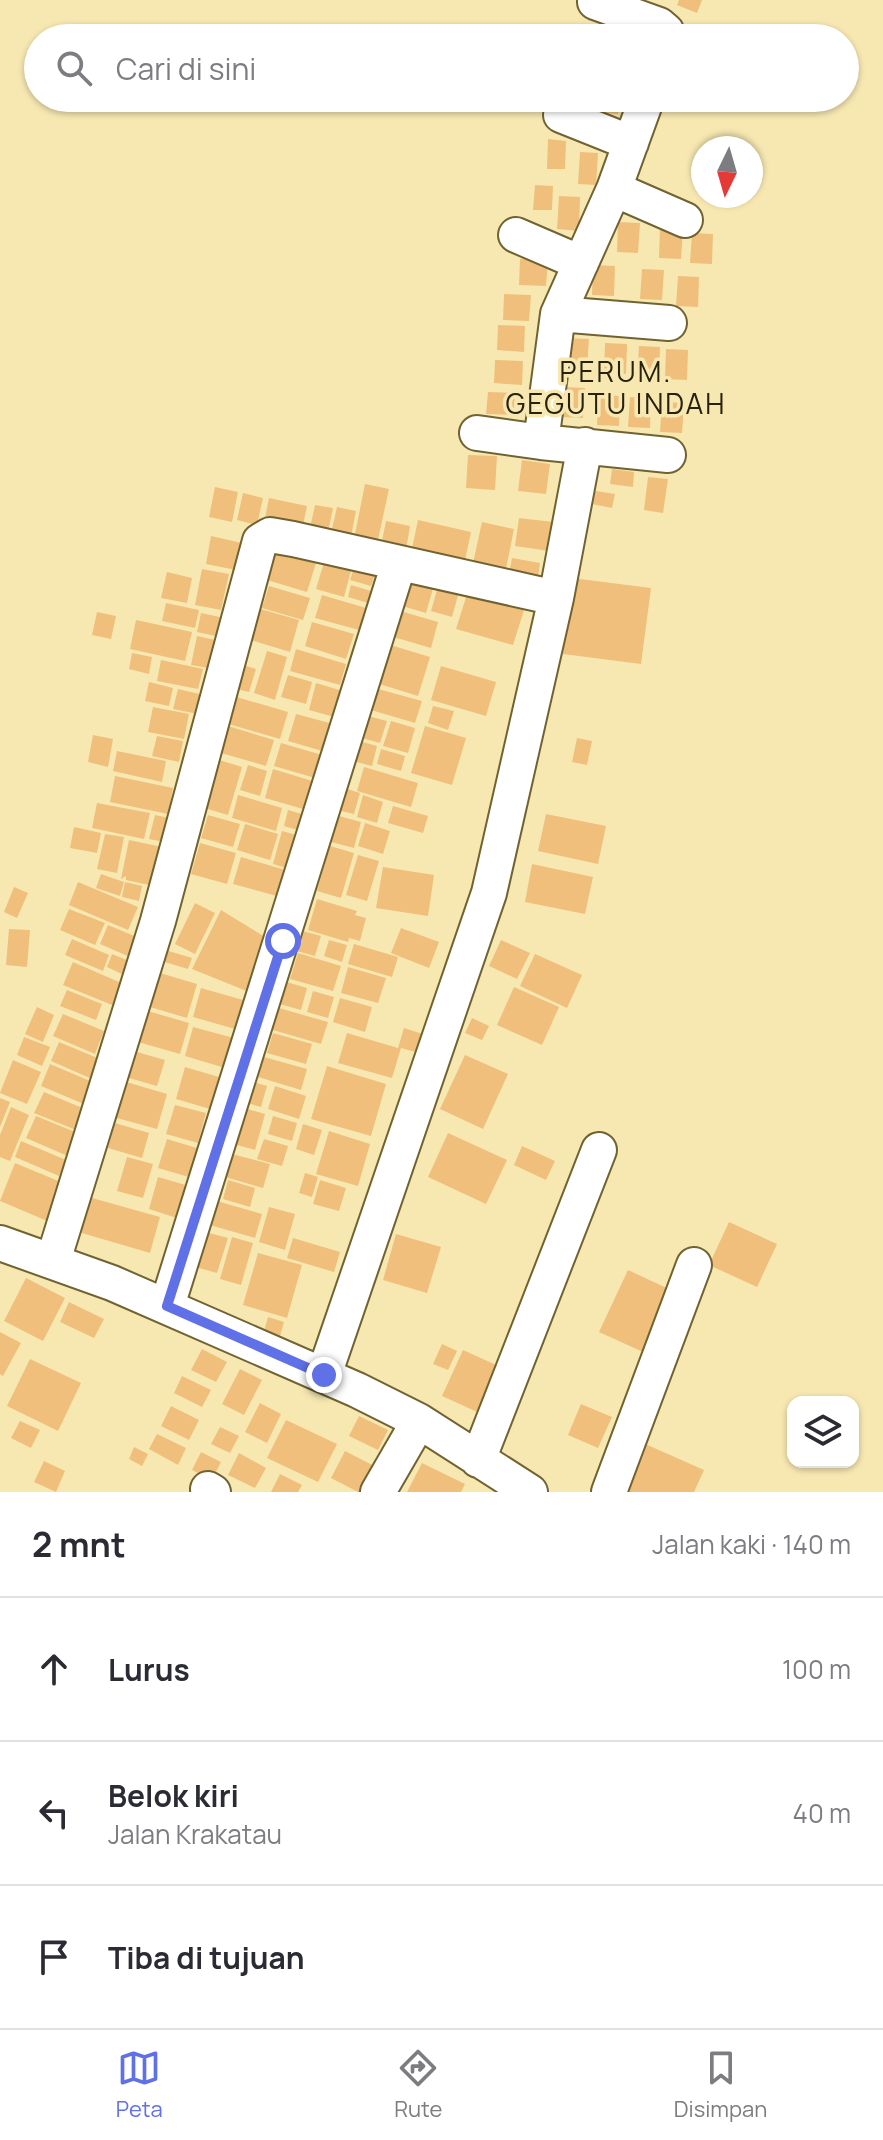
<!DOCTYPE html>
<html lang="id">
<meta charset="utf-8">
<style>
body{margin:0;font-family:Manrope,sans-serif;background:#f7f7f7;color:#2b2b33}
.controls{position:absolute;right:24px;bottom:24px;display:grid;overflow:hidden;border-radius:16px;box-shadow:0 2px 6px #0004}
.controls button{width:72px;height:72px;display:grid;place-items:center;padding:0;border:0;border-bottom:2px solid #e1e1e2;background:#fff;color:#2b2b33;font:40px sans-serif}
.compass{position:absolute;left:691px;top:136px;width:72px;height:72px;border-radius:50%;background:#fff;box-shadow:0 2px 6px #0004;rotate:185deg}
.stop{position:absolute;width:24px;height:24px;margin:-18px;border:6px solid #6070e7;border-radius:50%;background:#fff}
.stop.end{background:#6070e7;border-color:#fff;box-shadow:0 2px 8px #0008}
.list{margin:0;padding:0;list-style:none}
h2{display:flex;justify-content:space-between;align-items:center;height:104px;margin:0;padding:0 32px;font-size:34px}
h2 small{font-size:26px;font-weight:400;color:#7c7c81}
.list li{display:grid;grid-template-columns:52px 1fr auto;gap:24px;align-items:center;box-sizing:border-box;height:144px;padding:0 32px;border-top:2px solid #e1e1e2}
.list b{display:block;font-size:30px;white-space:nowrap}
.list p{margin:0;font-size:26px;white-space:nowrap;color:#7c7c81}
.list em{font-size:26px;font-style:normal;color:#7c7c81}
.icon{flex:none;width:44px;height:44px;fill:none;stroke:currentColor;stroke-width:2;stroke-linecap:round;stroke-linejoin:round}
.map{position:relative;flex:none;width:883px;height:1492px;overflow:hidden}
.search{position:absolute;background:#fff;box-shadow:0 2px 6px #0004;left:24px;right:24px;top:24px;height:88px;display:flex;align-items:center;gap:20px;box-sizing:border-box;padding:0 28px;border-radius:44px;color:#7c7c81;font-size:30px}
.sheet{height:536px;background:#fff}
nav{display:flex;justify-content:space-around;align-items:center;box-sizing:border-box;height:112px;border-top:2px solid #e1e1e2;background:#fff;font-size:22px;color:#7c7c81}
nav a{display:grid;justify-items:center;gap:4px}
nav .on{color:#6070e7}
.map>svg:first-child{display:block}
</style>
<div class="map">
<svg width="883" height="1492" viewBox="0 0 883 1492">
<rect width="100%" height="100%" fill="#f7e8b2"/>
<path fill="#f0bf7c" d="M679 0H702L697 13 677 5Z
M584 27 605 28V38H584Z
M604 98H619L618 114 604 113Z
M548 139 566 141 565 169H547Z
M580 152 598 153 596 185 578 184Z
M535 185 553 186 552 210H533Z
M559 196 580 197 579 231 557 229Z
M618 222 640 223 638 253 617 252Z
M660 228 683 229 681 259 659 258Z
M692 233 713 234 712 264 690 263Z
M520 259 548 260 546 286 519 285Z
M593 265 615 266 614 296 592 295Z
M642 269 664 270 662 300 640 299Z
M678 276 699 277 698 307 676 306Z
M504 294 531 295 529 321 503 320Z
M498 325 525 326 524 352 497 350Z
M567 338 589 339 587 369 566 368Z
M605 343 627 344 626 374 604 372Z
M639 346 660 347 659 377 637 376Z
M666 349 688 350 687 380 665 379Z
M495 360 523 361 522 385 494 383Z
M563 387 585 388 583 418 561 417Z
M488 392 515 393 514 415 486 414Z
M598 395 620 396 619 426 597 425Z
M630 397 651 398 650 428 628 427Z
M662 402 684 403 682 433 660 432Z
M468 455 497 456 495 490 466 488Z
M522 460 550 464 546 494 518 491Z
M612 469 634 472 633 487 610 484Z
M648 477 668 479 663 513 644 510Z
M365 484 389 489 376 549 353 544Z
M215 487 238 492 232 522 209 517Z
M590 490 615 494 612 508 587 503Z
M243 493 263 498 257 525 237 520Z
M269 498 307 506 303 525 265 518Z
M315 505 333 508 328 532 310 528Z
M337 507 356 511 350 542 330 538Z
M519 518 553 522 549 551 515 546Z
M418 520 471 532 463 570 410 558Z
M386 521 410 526 405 556 380 551Z
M482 522 514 529 504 579 471 572Z
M211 536 242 543 236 570 206 564Z
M275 551 316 563 307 592 267 580Z
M512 558 540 563 537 584 508 579Z
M325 559 352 567 344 597 316 589Z
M356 562 377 568 371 586 350 580Z
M202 569 229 574 221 610 195 605Z
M167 572 192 578 187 603 161 598Z
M407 578 434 585 426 613 399 605Z
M572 578 651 588 641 664 563 654Z
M351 585 371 591 368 603 348 597Z
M269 586 310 598 303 620 262 608Z
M438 586 459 592 452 617 431 611Z
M467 594 524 610 513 645 456 629Z
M322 595 366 608 359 630 315 618Z
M166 603 199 610 195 628 162 621Z
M257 608 299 620 290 652 247 639Z
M390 608 438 622 431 648 383 634Z
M97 612 116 616 111 639 92 635Z
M201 613 229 619 225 638 197 632Z
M136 620 192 632 185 661 130 649Z
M312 622 354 634 346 659 305 646Z
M197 636 220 641 214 669 191 665Z
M387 644 430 657 418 696 376 683Z
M296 649 346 664 340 685 290 671Z
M267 651 287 657 275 700 254 693Z
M132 653 152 657 149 674 129 669Z
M161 660 203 669 198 689 157 681Z
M243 665 256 669 249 692 236 689Z
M441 666 496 682 486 716 431 700Z
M288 675 312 682 306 704 281 697Z
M149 682 173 688 169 706 145 701Z
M316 683 346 692 338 718 309 710Z
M178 689 208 696 203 715 173 709Z
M378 689 422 701 415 723 371 710Z
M233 696 288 712 280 739 225 723Z
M433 706 454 711 448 730 428 723Z
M153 707 189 714 184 739 148 732Z
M296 714 337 725 329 753 288 741Z
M368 716 387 721 380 743 362 738Z
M391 721 415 728 408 753 383 746Z
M228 726 274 740 266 766 221 753Z
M425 726 466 738 452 785 411 773Z
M93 735 113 739 108 767 88 762Z
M157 736 183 741 179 762 152 756Z
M577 738 592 741 587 765 572 762Z
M359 741 377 746 372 766 353 761Z
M281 743 329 757 322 780 274 766Z
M381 749 405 756 401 771 377 764Z
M117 751 166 761 162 782 113 771Z
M216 759 242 767 228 815 201 807Z
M248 765 267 771 260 796 240 790Z
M364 767 418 783 411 807 357 791Z
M273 769 319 783 310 811 265 798Z
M115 776 173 788 168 814 110 802Z
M347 789 360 793 354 814 341 811Z
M238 795 282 808 276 831 232 818Z
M363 795 383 802 377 823 357 817Z
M97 803 150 813 144 839 92 828Z
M393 806 428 816 423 833 388 823Z
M288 810 305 815 301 831 284 826Z
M546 814 606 826 598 864 538 851Z
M155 815 169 818 164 842 149 839Z
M208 815 240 824 233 847 201 838Z
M339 816 361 822 354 848 331 842Z
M365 823 390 831 383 854 358 846Z
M245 824 278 834 270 860 237 850Z
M74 827 101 833 97 853 70 848Z
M282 831 300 836 290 869 273 864Z
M105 834 124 837 117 873 97 869Z
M129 840 162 847 154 886 126 880V876L121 879Z
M200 843 236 853 227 884 191 874Z
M330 846 354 853 341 898 317 891Z
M358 855 379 861 367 901 346 895Z
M241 857 285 870 277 896 233 884Z
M532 864 593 877 585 914 525 902Z
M383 867 434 875 428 916 376 908Z
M101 874 124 882 120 896 96 888Z
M78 882 138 907 128 930 69 905Z
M125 882 142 886 139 901 122 897Z
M14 887 28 893 17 918 4 912Z
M317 899 357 911 355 915 366 918 360 941 349 938 348 942 308 930Z
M195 903 215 913 195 954 175 944Z
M69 909 105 923 95 945 60 930Z
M221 910 265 937 249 992 192 969Z
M108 925 139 938 130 957 100 944Z
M401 928 439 942 429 968 391 953Z
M9 929 30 930 27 967 6 965Z
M299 930 321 936 315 956 293 950Z
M72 939 109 955 103 971 65 955Z
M329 940 347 945 342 962 324 956Z
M501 940 530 953 517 979 489 966Z
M354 944 398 957 392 977 348 964Z
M162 949 192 958 188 969 158 960Z
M298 953 341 966 333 991 290 979Z
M112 954 134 963 128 977 107 967Z
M535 954 582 975 567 1008 520 986Z
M73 962 126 985 117 1007 63 985Z
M348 967 386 978 378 1003 341 993Z
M160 973 197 984 187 1018 150 1007Z
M283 981 307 988 301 1010 276 1003Z
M514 987 559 1007 542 1045 497 1025Z
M201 988 243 1000 235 1029 193 1017Z
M67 990 102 1004 96 1020 60 1006Z
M313 991 334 997 328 1018 307 1012Z
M340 998 372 1007 365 1032 333 1022Z
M272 1006 328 1022 321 1044 266 1028Z
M37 1007 54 1015 43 1042 25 1034Z
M148 1011 189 1023 180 1054 138 1042Z
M63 1014 104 1031 95 1054 53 1036Z
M472 1018 489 1026 482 1040 465 1033Z
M193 1027 234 1038 225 1068 185 1056Z
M404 1028 429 1036 423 1054 401 1048 392 1078 338 1063 347 1033 398 1048Z
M273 1033 312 1044 306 1064 267 1053Z
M24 1037 50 1047 42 1066 17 1055Z
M59 1042 100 1059 92 1079 51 1061Z
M130 1050 165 1060 157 1086 122 1076Z
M465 1055 508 1074 483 1129 440 1109Z
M264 1057 307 1069 301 1090 258 1077Z
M13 1060 41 1072 27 1104 0 1093Z
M50 1064 95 1083 86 1105 41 1086Z
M327 1066 386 1084 371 1136 311 1119Z
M185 1067 219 1077 210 1109 176 1099Z
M123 1081 167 1094 157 1129 113 1117Z
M250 1081 267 1086 261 1107 244 1102Z
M275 1086 306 1096 299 1119 268 1109Z
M44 1092 85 1109 76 1130 34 1113Z
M0 1098 10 1102 0 1127Z
M175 1105 206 1113 198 1143 166 1134Z
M11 1107 29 1115 10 1161 0 1157V1135Z
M241 1107 265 1114 255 1150 230 1143Z
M36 1116 80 1134 70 1157 26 1138Z
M273 1116 297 1123 292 1141 268 1134Z
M115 1123 149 1133 142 1158 108 1148Z
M303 1124 322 1130 314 1155 296 1149Z
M329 1131 370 1144 358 1186 316 1174Z
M448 1133 507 1160 486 1204 428 1177Z
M167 1139 200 1149 192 1178 158 1168Z
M264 1139 288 1146 282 1166 257 1159Z
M21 1141 66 1160 59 1176 15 1157Z
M522 1146 555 1161 546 1180 514 1165Z
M232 1154 270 1164 263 1188 225 1177Z
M127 1157 153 1164 143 1198 117 1191Z
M15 1163 68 1185 52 1223 0 1201Z
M305 1173 318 1177 312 1197 299 1193Z
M158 1177 189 1186 180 1219 149 1209Z
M228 1180 255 1188 250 1207 223 1199Z
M320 1180 346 1188 339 1211 313 1204Z
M85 1196 160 1217 150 1253 75 1231Z
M217 1201 262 1214 255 1238 210 1225Z
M269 1207 295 1214 285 1250 259 1242Z
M729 1222 777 1244 757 1287 709 1265Z
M202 1231 228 1238 217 1273 192 1266Z
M396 1234 441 1247 427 1293 383 1280Z
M232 1237 253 1243 241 1285 220 1279Z
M293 1238 340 1252 334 1272 287 1258Z
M258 1253 302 1265 287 1318 243 1305Z
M628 1270 671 1290 643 1352 599 1332Z
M26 1278 65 1298 43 1341 4 1321Z
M69 1302 104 1319 94 1338 60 1322Z
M268 1317 284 1322 278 1343 262 1339Z
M0 1332 21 1343 3 1376 0 1374Z
M442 1344 457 1351 448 1370 433 1364Z
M202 1349 227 1362 216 1382 191 1370Z
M463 1350 505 1369 484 1415 442 1396Z
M30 1359 81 1383 58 1431 7 1406Z
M240 1369 262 1380 244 1415 222 1404Z
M182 1376 211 1390 202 1407 174 1393Z
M260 1403 281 1414 267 1443 245 1432Z
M581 1404 612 1417 598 1448 568 1435Z
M171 1406 199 1420 189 1440 161 1426Z
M359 1416 388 1430 378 1450 349 1436Z
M286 1420 337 1444 318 1482 267 1458Z
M20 1421 40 1430 31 1448 11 1438Z
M220 1427 239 1436 230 1453 211 1444Z
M157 1434 186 1448 178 1465 149 1449Z
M643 1443 704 1470 694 1492H621Z
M134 1447 148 1454 142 1466 129 1459Z
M345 1451 382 1470 371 1492H358L331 1478Z
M201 1452 221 1462 212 1480 192 1470Z
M239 1453 266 1468 255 1488 228 1475Z
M44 1461 65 1471 56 1492 34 1482Z
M422 1463 465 1484 461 1492H407Z
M280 1474 302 1485 298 1492H271Z"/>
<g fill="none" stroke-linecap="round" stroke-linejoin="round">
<g stroke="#716331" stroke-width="38">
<path id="minor" d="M595 2 659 25 666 31V38
M561 115 631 143
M614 189 685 220
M516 235 581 263
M558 314 614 189 647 98
M477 433 541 442
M668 455 541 442 558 314 669 323
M0 1243 112 1283 357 1390 419 1421 530 1492
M53 1261 158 921 260 541 270 535 293 539 556 598
M167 1306 399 563
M324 1375 489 893 556 598 585 445
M478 1460 599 1150
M208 1489 213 1492
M378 1492 419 1421
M609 1492 694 1265"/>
</g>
<use href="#minor" stroke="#fff" stroke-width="34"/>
</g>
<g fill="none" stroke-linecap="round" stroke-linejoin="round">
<path stroke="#6070e7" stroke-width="10" d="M283 941 167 1306 324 1375"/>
</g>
<g text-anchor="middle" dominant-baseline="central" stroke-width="7" stroke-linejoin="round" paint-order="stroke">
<g font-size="28" letter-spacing="2" fill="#28220d" stroke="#f7e8b2">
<text x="616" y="371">PERUM.<tspan x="616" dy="32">GEGUTU INDAH</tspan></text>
</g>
</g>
</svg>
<div class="controls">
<button><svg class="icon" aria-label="layers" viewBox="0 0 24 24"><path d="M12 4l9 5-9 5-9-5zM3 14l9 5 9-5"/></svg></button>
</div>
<svg class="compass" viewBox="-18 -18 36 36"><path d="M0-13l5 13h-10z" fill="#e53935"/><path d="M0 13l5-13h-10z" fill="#7c7c81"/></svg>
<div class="stop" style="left:283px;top:941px"></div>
<div class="stop end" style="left:324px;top:1375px"></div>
<div class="search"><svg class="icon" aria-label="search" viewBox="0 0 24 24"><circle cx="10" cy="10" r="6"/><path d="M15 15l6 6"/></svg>Cari di sini</div>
</div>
<section class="sheet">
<h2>2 mnt<small>Jalan kaki · 140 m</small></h2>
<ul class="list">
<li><svg class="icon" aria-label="ahead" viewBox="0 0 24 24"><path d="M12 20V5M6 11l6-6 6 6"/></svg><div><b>Lurus</b></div><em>100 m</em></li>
<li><svg class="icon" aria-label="left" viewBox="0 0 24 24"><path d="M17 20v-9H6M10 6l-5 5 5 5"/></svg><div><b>Belok kiri</b><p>Jalan Krakatau</p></div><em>40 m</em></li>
<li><svg class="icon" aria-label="arrive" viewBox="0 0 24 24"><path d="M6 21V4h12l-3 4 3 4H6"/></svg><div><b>Tiba di tujuan</b></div></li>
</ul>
</section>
<nav>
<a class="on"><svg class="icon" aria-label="map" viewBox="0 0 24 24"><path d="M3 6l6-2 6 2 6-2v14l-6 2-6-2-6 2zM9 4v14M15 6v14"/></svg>Peta</a>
<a><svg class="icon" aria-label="directions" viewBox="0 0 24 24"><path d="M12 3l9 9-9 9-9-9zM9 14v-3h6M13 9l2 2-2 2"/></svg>Rute</a>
<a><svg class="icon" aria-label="saved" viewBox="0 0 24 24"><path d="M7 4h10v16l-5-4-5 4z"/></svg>Disimpan</a>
</nav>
